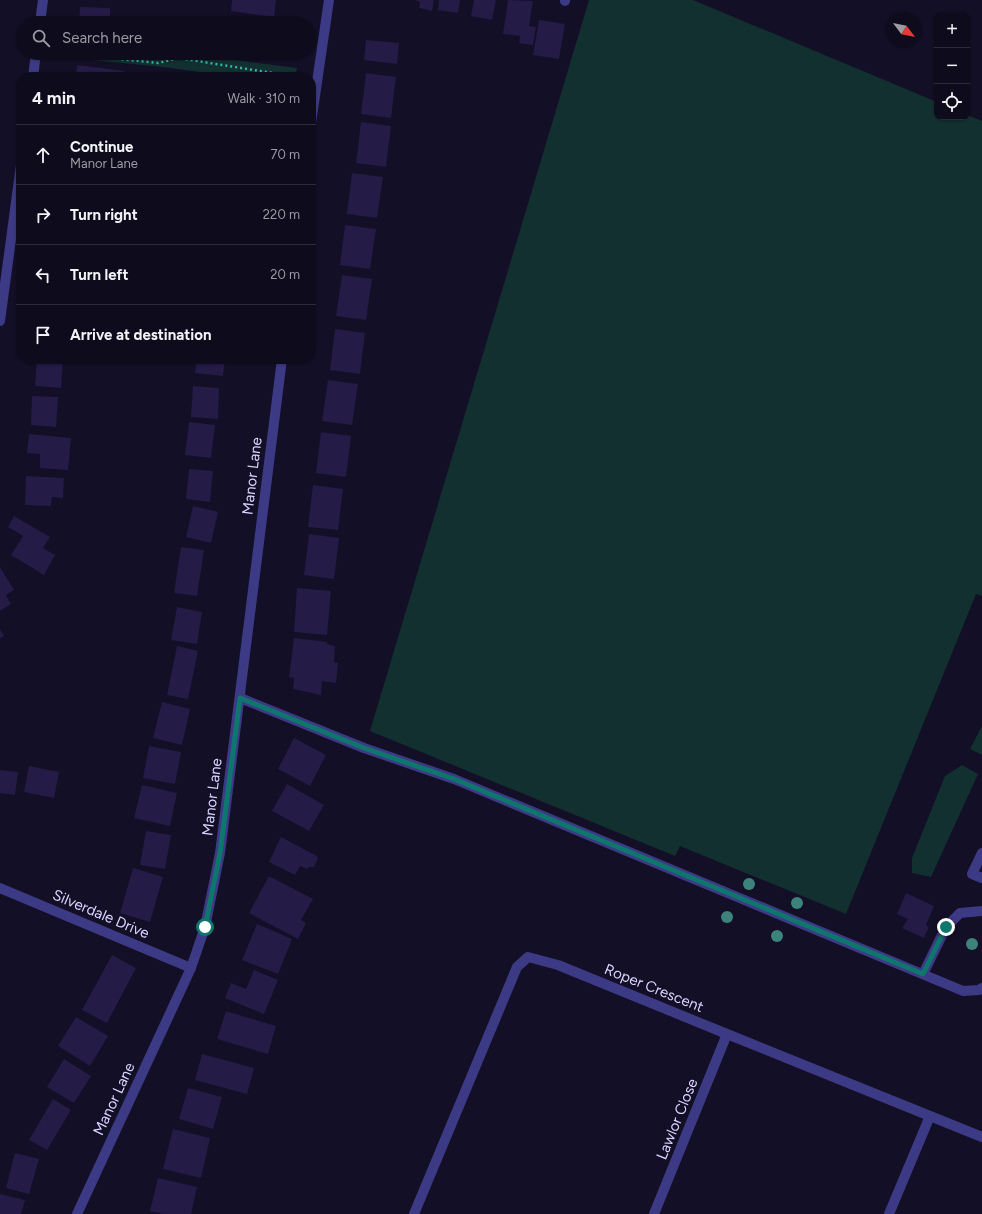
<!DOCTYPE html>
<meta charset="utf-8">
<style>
body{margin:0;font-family:Figtree,sans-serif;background:#171425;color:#f1f3f6}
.controls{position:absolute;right:12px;top:12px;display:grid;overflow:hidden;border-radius:8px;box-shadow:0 1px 3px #0004}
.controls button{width:36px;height:36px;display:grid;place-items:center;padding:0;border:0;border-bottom:1px solid #2e2b3b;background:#0e0b1c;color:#f1f3f6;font:20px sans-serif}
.compass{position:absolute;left:886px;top:12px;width:36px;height:36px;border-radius:50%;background:#0e0b1c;box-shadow:0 1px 3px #0004;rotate:122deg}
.stop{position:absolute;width:12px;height:12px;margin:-9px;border:3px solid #0f766e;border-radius:50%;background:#fff}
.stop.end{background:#0f766e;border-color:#fff;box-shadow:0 1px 4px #0008}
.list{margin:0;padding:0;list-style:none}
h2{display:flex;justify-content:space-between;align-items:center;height:52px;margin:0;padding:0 16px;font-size:17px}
h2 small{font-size:13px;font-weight:400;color:#9b9ba3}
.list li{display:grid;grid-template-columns:26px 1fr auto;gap:12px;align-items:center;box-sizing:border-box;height:60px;padding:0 16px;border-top:1px solid #2e2b3b}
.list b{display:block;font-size:15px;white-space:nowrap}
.list p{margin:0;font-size:13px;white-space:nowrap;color:#9b9ba3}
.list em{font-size:13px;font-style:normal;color:#9b9ba3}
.icon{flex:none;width:22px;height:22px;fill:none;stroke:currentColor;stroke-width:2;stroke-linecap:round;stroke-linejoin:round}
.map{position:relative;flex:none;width:982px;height:1214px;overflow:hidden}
.search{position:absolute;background:#0e0b1c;box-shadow:0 1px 3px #0004;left:16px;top:16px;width:300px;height:44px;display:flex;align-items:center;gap:10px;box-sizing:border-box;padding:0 14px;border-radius:22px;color:#9b9ba3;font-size:15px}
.panel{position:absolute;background:#0e0b1c;box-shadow:0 1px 3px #0004;left:16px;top:72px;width:300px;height:292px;border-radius:16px}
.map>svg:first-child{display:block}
</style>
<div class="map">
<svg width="982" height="1214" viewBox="0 0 982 1214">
<rect width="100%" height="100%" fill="#130f26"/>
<path fill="#12302f" d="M589 0H693L937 102V117H967V115L982 121V596L976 594 846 914 680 846 675 856 370 731Z
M52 53H182L297 68 295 77H237L163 67 51 56Z
M982 726V755L970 749Z
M962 765 978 774 931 877 912 873V858L945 776Z"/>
<path fill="#241b47" d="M232 0H276L274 17 231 11Z
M415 0H434L432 11 419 8 420 2Z
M439 0H460L458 13 438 10Z
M474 0H496L492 20 471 16Z
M508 0 533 1 529 26 536 27 533 45 519 43 520 36 503 34Z
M80 7 110 8V23H79Z
M539 20 565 24 559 59 533 55Z
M366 40 399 43 397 64 364 60Z
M238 53H265L264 60 238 56Z
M77 65 124 71V77H76Z
M366 73 396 77 391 118 361 114Z
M361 122 391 126 386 167 356 163Z
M352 173 383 177 377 218 347 214Z
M345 225 376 229 370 269 340 265Z
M342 275 372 279 366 320 336 316Z
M335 329 365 333 360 374 330 370Z
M37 359 63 361 61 388 35 386Z
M197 359H225L223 376 195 373Z
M328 380 358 384 352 425 322 421Z
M193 386 219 388 218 419 191 417Z
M32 396 58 397 56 427 31 425Z
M189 422 215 425 211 458 185 455Z
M321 432 351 436 346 477 316 473Z
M29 434 71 438 68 470 40 468V454L27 453Z
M189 469 213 471 210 502 186 499Z
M26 476 64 478 63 498 52 497 51 506 25 505Z
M313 485 343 489 338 530 308 527Z
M193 506 218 512 211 543 186 537Z
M14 516 50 537 43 548 55 555 44 575 11 555 23 536 8 527Z
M309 534 339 538 334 579 304 575Z
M181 547 204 550 197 596 174 593Z
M0 567 14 590 6 595 11 604 0 611Z
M297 588 331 591 327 635 294 632Z
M177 607 202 612 197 644 171 640Z
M0 629 4 636 0 638Z
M294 638 327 642V644L335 646 334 662 338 663 336 683 322 681 321 695 293 689 294 678 289 677Z
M177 646 198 651 188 699 167 695Z
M162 702 190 709 182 745 153 738Z
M294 738 326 755 310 786 278 769Z
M149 746 181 752 175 784 143 778Z
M29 766 59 772 54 798 24 792Z
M0 770 18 772 15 795 0 793Z
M287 784 324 805 309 831 272 811Z
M142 785 177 793 170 826 134 818Z
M146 831 171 835 165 869 140 865Z
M281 837 317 856 318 858 314 867H309L307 869 300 866 295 875 269 862Z
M133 868 163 877 150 922 120 913Z
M269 876 313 899 301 920 306 923 298 939 249 913Z
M906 893 934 906 926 925 929 927 924 938 902 928 908 919 897 914Z
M257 924 292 939 278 974 242 960Z
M112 955 136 968 107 1023 82 1010Z
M254 970 278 980 264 1014 225 998 231 983 246 989Z
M226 1011 276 1026 268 1054 217 1039Z
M76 1017 108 1036 90 1066 58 1046Z
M202 1054 254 1068 247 1094 195 1080Z
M64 1059 91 1076 74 1103 47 1087Z
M188 1088 222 1097 213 1129 179 1119Z
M53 1099 71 1110 47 1150 29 1140Z
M173 1129 210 1138 201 1178 163 1169Z
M15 1153 39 1159 29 1194 6 1188Z
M158 1178 197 1187 191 1214H164L150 1211Z
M0 1194 25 1200 21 1214H0Z"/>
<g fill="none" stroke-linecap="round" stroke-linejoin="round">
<path stroke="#2fb8b0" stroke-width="2.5" stroke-dasharray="2 3" stroke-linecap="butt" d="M62 53 158 63 178 58 298 77"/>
<path stroke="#3d3a85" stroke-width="10" d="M240 698 364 748 454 779 963 991 979 990 982 988
M982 853 972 874 982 878
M923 974 946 927 960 913 982 911"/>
<path stroke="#3d3a85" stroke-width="10" d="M565 1V0
M40 23 43 0
M33 77 36 53
M0 321 21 165
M0 888 191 968
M930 1116 982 1137
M414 1214 517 967 528 957 558 965 727 1034 930 1116 889 1214
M654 1214 727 1034"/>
<path stroke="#3d3a85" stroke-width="10" d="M311 123 329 0
M77 1214 191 968 205 927 220 853 282 359"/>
</g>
<g fill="#3d827b">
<circle cx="749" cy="884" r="6"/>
<circle cx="797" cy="903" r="6"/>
<circle cx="727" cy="917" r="6"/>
<circle cx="777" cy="936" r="6"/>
<circle cx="972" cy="944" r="6"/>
</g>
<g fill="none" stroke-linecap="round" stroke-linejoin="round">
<path stroke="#0f766e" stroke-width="5" d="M205 927 220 853 240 698 364 748 454 779 923 974 946 927"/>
</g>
<g text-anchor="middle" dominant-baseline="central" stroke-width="3" stroke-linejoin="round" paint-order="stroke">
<g font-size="15" fill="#d9d4ff" stroke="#130f26">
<text transform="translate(252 476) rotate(-83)">Manor Lane</text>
<text transform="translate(212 797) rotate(-83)">Manor Lane</text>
<text transform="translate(101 914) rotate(23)">Silverdale Drive</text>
<text transform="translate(654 988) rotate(22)">Roper Crescent</text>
<text transform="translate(114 1099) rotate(-65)">Manor Lane</text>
<text transform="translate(677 1119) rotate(-68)">Lawlor Close</text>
</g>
</g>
</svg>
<div class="controls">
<button>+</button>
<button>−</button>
<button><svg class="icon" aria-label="locate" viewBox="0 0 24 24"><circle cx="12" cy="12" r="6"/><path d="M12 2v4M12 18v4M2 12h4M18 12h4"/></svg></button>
</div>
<svg class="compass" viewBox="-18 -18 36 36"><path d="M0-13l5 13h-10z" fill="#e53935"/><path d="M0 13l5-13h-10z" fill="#9b9ba3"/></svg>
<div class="stop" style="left:205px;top:927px"></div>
<div class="stop end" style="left:946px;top:927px"></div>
<div class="search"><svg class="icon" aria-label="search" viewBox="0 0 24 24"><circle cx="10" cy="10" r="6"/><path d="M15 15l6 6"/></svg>Search here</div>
<section class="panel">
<h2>4 min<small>Walk · 310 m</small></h2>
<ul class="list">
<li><svg class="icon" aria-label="ahead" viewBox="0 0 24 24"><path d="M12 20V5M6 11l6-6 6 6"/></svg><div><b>Continue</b><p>Manor Lane</p></div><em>70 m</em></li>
<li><svg class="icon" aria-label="right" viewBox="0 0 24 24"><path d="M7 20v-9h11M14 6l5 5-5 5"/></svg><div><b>Turn right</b></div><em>220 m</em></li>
<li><svg class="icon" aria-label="left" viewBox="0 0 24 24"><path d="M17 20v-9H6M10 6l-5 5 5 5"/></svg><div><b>Turn left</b></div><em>20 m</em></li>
<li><svg class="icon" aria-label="arrive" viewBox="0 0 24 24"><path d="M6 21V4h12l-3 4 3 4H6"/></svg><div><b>Arrive at destination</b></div></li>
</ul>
</section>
</div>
